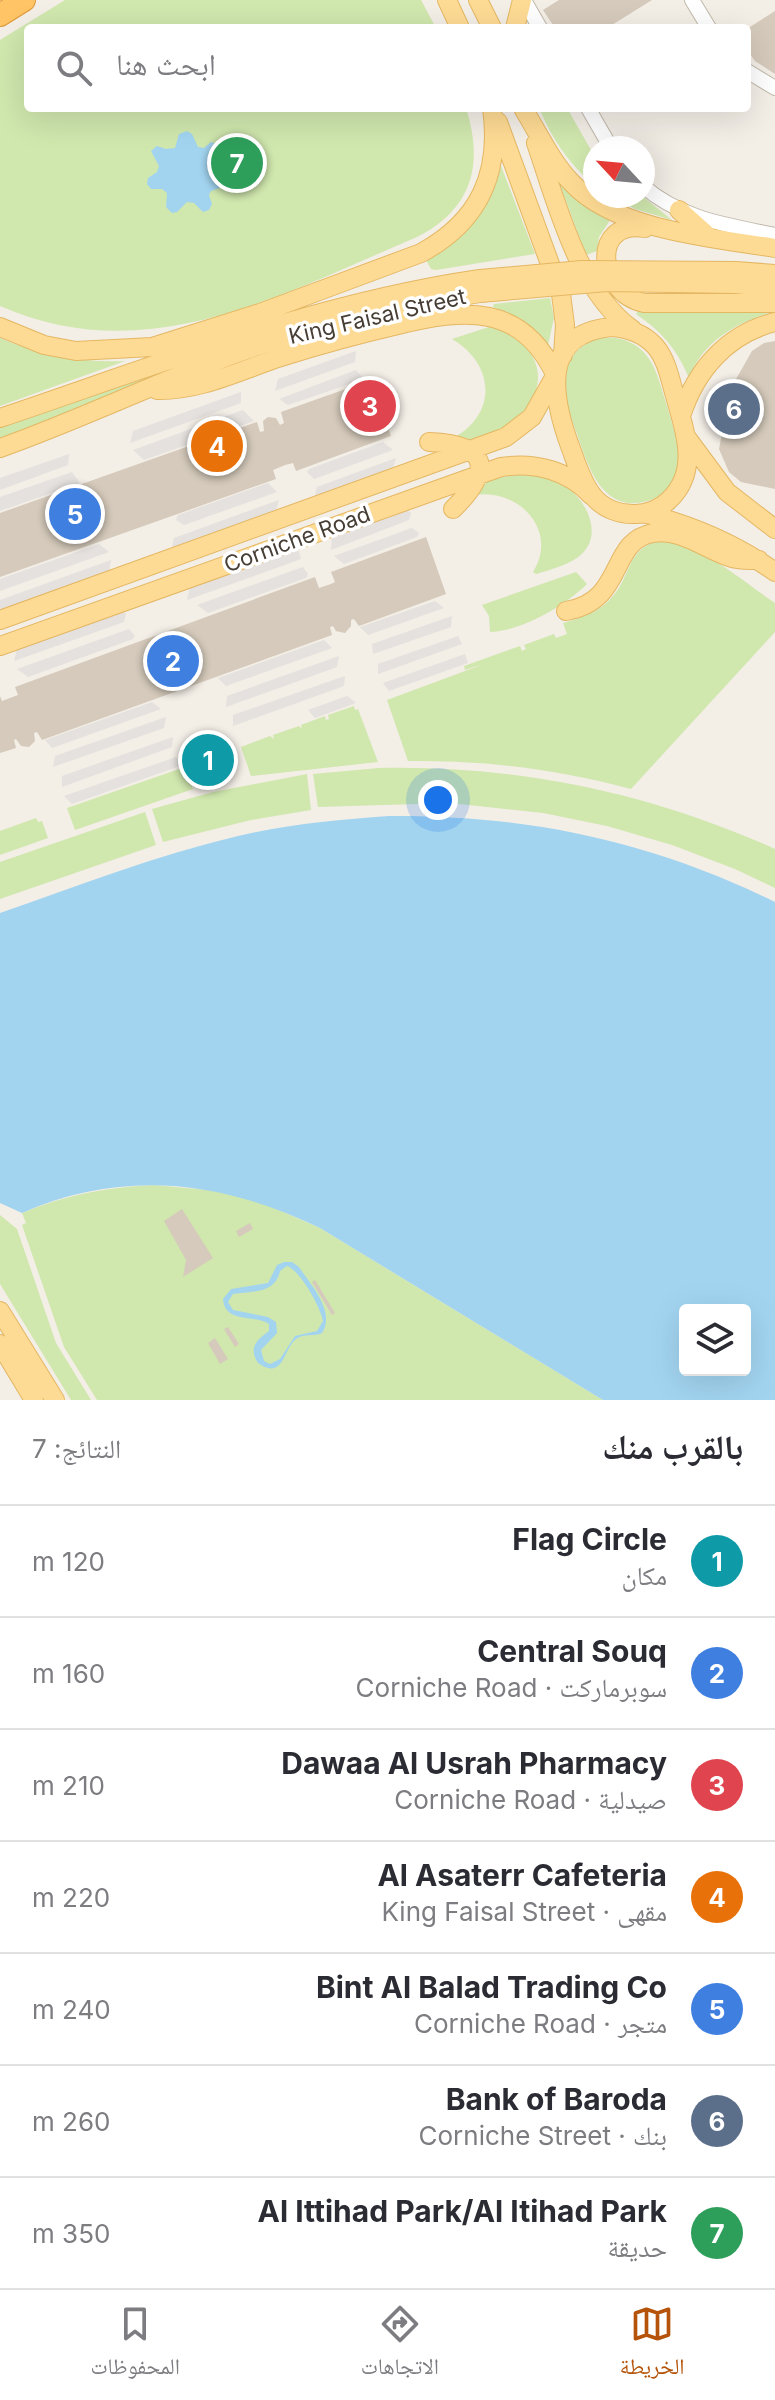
<!DOCTYPE html>
<html lang="ar">
<meta charset="utf-8">
<style>
body{margin:0;font-family:Inter,"Noto Naskh Arabic",sans-serif;background:#f7f7f7;color:#2b2b33;direction:rtl}
.controls{position:absolute;right:24px;bottom:24px;display:grid;overflow:hidden;border-radius:8px;box-shadow:0 8px 32px #0002}
.controls button{width:72px;height:72px;display:grid;place-items:center;padding:0;border:0;border-bottom:2px solid #e1e1e2;background:#fff;color:#2b2b33;font:40px sans-serif}
.compass{position:absolute;left:583px;top:136px;width:72px;height:72px;border-radius:50%;background:#fff;box-shadow:0 8px 32px #0002;rotate:296deg}
.you{position:absolute;left:438px;top:800px;width:28px;height:28px;margin:-20px;border:6px solid #fff;border-radius:50%;background:#1a73e8;box-shadow:0 0 0 12px #1a73e833}
.badge{display:grid;place-items:center;width:52px;height:52px;border-radius:50%;background:#b45309;color:#fff;font-size:26px;font-weight:700}
.pin{position:absolute;translate:-50% -50%;border:4px solid #fff;box-shadow:0 2px 8px #0006}
.list{margin:0;padding:0;list-style:none}
h2{display:flex;justify-content:space-between;align-items:center;height:104px;margin:0;padding:0 32px;font-size:34px}
h2 small{font-size:26px;font-weight:400;color:#7c7c81}
.list li{display:grid;grid-template-columns:52px 1fr auto;gap:24px;align-items:center;box-sizing:border-box;height:112px;padding:0 32px;border-top:2px solid #e1e1e2}
.list b{display:block;font-size:30px;white-space:nowrap}
.list p{margin:0;font-size:26px;white-space:nowrap;color:#7c7c81}
.list em{font-size:26px;font-style:normal;color:#7c7c81}
.icon{flex:none;width:44px;height:44px;fill:none;stroke:currentColor;stroke-width:2;stroke-linecap:round;stroke-linejoin:round}
.map{position:relative;flex:none;width:775px;height:1400px;overflow:hidden;direction:ltr}
.search{position:absolute;background:#fff;box-shadow:0 8px 32px #0002;left:24px;right:24px;top:24px;height:88px;display:flex;align-items:center;gap:20px;box-sizing:border-box;padding:0 28px;border-radius:8px;color:#7c7c81;font-size:30px}
.sheet{height:888px;background:#fff}
nav{display:flex;justify-content:space-around;align-items:center;box-sizing:border-box;height:112px;border-top:2px solid #e1e1e2;background:#fff;font-size:22px;color:#7c7c81}
nav a{display:grid;justify-items:center;gap:4px}
nav .on{color:#b45309}
.map>svg:first-child{display:block}
</style>
<div class="map">
<svg width="775" height="1400" viewBox="0 0 775 1400">
<rect width="100%" height="100%" fill="#f3eee6"/>
<path fill="#d0e7ae" d="M65 0H421L436 28H28V108H466C484 165 472 209 417 237 282 294 147 371 0 306V40Z
M539 108H567L591 150H595V186C569 164 552 139 539 108Z
M501 166 535 254 436 270 431 269 427 262 429 257C467 237 490 207 501 166Z
M560 185 584 204 610 220 599 237 597 251 586 255Z
M610 196H642L672 220 635 209Z
M550 298 554 318 548 345 525 322 493 307 494 304Z
M729 309 774 311C737 323 703 340 689 378 677 349 661 331 636 314L638 311Z
M492 326C528 338 552 369 529 406 523 415 517 424 508 429 496 435 480 438 467 442L455 437C499 411 493 363 452 339Z
M0 338C40 355 82 363 125 361L0 406Z
M600 338C613 337 624 338 635 345 655 358 659 381 666 403 676 436 695 488 647 501 602 514 588 466 577 434 571 416 561 395 564 375 567 356 583 343 600 338Z
M149 376 150 380 0 440V424Z
M529 473C539 476 550 477 559 482 586 496 607 537 577 558 565 566 549 570 536 574L533 572C559 531 519 488 475 495L490 479Z
M654 542C695 538 742 581 775 603V632L631 789C557 769 484 760 408 761L387 700 484 664 465 670 464 666 520 646 522 651 526 649 524 645 554 634 556 638 567 634 563 623C582 617 600 612 613 596 630 577 627 552 654 542Z
M576 572 587 584C565 606 521 631 490 632L489 616 482 605Z
M354 706 355 710 358 709 378 762 251 776 241 747 270 736 274 739 273 735 299 726 302 729 301 725 325 716 326 720 329 719 328 715Z
M182 768 184 772 187 771 193 789 75 830 67 808Z
M379 768C517 765 649 792 775 849V888L735 869 672 845 607 826 543 813 450 803 318 807 313 774Z
M307 774 311 810 251 820 163 842 152 809 213 792Z
M145 812 156 845 0 899V862Z
M36 818 38 822 42 821 48 838 0 855V831Z
M154 1185 219 1191 256 1200 320 1228 603 1400H97L64 1347 22 1225 26 1223 22 1213C65 1195 108 1187 154 1185Z
M0 1215 17 1229 56 1343 91 1400H71L0 1284Z"/>
<path fill="#e4e1de" d="M356 351 355 362 275 391 278 379Z
M356 370 364 379 288 405 279 399Z
M241 392V403L130 443 133 431Z
M243 410 254 421 144 460 133 450Z
M383 442 393 450 314 479 307 472 309 469Z
M69 454 68 465 0 490V478Z
M396 458 392 471 319 497 315 495 317 487Z
M72 472 80 483 0 511V497Z
M268 483 277 492 184 525 176 520 178 515Z
M279 500 276 512 177 548 172 546 174 538Z
M406 509 411 513 409 520 331 550 332 536Z
M412 528 419 533 417 537 344 564 334 556Z
M99 544 109 552 0 591V579Z
M295 549 299 551 301 559 187 600 190 587Z
M111 560 109 572 2 610 0 608V600Z
M303 567 308 574 306 578 208 613 197 605Z
M435 601 444 608 368 635 360 627Z
M122 611 126 614 124 622 14 661 17 649Z
M452 616 451 627 373 654 372 644Z
M129 629 135 636 133 639 28 677 17 669Z
M458 636 462 644 378 674V664Z
M324 640 332 648 226 686 218 678Z
M465 654 468 663 389 691 383 683Z
M339 656 337 667 226 707 227 696Z
M345 676 344 686 233 726V715Z
M347 696 356 703 315 718 308 710Z
M152 702 161 709 52 748 45 740Z
M166 717 164 728 53 767 55 756Z
M173 737 172 747 62 787V776Z
M176 757 183 765 72 804 64 796Z"/>
<path fill="#a2d4f0" fill-rule="evenodd" d="M187 131 192 134 198 147 204 148 211 142 218 144 221 151 214 166 227 173 230 179 226 186 211 191 209 195 212 204 209 210 203 212 194 203 187 202 177 212 172 213 166 207 167 193 162 189H151L147 184 148 178 157 172 159 166 151 151 157 146 166 149 175 148 179 134Z
M389 816C528 815 650 841 775 902V1400H603L320 1228C223 1181 124 1168 22 1213L0 1203V913C78 886 157 855 238 836 288 824 338 820 389 816ZM685 1310H745V1370H685Z
M284 1262H292L299 1267C311 1285 336 1312 322 1333 314 1337 304 1333 296 1339 283 1349 284 1381 258 1363 248 1347 257 1340 269 1331V1324C254 1314 225 1324 223 1299L231 1289 268 1283 277 1265ZM287 1266C300 1270 321 1308 323 1321L317 1331 295 1336 280 1359 270 1364 264 1361 261 1350 277 1333 276 1322 268 1317 233 1310 228 1302 233 1294C252 1291 275 1294 280 1271Z"/>
<path fill="#d5cabb" d="M559 0H652L607 28H555L543 10Z
M775 11V74L755 61 747 50V29Z
M775 341V489L741 482 729 472 719 449 722 433 731 420 727 412 731 388 752 351 764 343Z
M371 380 391 436 296 471 293 463 285 465 273 470 276 479 0 577V513L257 422 260 432 264 431 263 421 268 417 276 418 280 425 284 423 281 412Z
M426 537 446 594 359 626 354 619 351 620V626L345 633 336 631 333 626 330 627 332 635 42 740 37 732 34 733 35 741 29 747 21 746 16 739 14 740 16 748 0 753V696L2 701 18 695 15 687 315 577 319 588 331 584 335 582 331 572Z
M182 1209 213 1258 183 1277 186 1260 164 1221Z
M250 1223 253 1229 239 1237 236 1231Z
M315 1280 335 1313 332 1315 312 1282Z
M228 1327 239 1344 235 1347 224 1329Z
M215 1338 228 1359 220 1364 208 1343Z"/>
<g fill="none" stroke-linecap="round" stroke-linejoin="round">
<g stroke="#c1b9ab" stroke-width="16">
<path id="minor" d="M524 0 540 28
M692 0 709 28
M747 71 775 88
M588 108 611 148
M643 186C681 219 727 225 775 235"/>
</g>
<g stroke="#e4b763" stroke-width="20">
<path id="major" d="M447 0 460 28
M478 0 492 28
M515 28 522 0
M524 110C539 134 552 163 572 183 615 230 714 238 775 248
M498 122 561 294 565 325 563 355
M536 143C557 204 578 291 633 330
M679 210 707 235
M645 228C590 219 597 293 644 303H775
M736 271 775 274
M736 284 775 288
M0 327 44 345 76 351 152 347 260 313 421 253C480 221 501 173 492 108
M611 327C628 328 643 333 655 346 667 360 670 379 675 396 685 431 700 471 669 500 661 508 648 514 636 514 621 515 603 509 593 496 582 483 576 462 570 446 552 397 540 334 611 327Z
M157 390C200 391 241 370 281 357 319 345 359 334 398 325 464 309 521 303 555 374
M681 416C696 370 727 334 775 322
M0 418C157 365 315 303 480 279
M687 438 727 492 775 529
M429 442C489 444 494 469 453 509
M0 448C82 419 161 380 243 351 320 323 399 306 480 293
M644 513C691 525 735 543 775 572
M566 611C626 601 608 541 653 533 680 528 705 549 729 557 739 561 749 560 759 560
M0 620 506 437 532 417 555 376
M0 646 501 467C535 462 568 470 592 496
M0 1311 55 1400
M0 1344 34 1400"/>
</g>
<g stroke="#dd9836" stroke-width="24">
<path id="highway" d="M0 15 24 0"/>
</g>
<use href="#minor" stroke="#fff" stroke-width="14"/>
<use href="#major" stroke="#fedb94" stroke-width="18"/>
<use href="#highway" stroke="#fec466" stroke-width="22"/>
<g stroke="#e4b763" stroke-width="20" stroke-linecap="butt">
<path id="major-bridge" d="M480 279 582 270 736 271
M480 293 607 282 736 284"/>
</g>
<use href="#major-bridge" stroke="#fedb94" stroke-width="18"/>
</g>
<g text-anchor="middle" dominant-baseline="central" stroke-width="7" stroke-linejoin="round" paint-order="stroke">
<g font-size="22" fill="#463e35" stroke="#fff">
<text transform="translate(377 316) rotate(-13)">King Faisal Street</text>
<text transform="translate(297 539) rotate(-20)">Corniche Road</text>
</g>
</g>
</svg>
<div class="controls">
<button><svg class="icon" aria-label="layers" viewBox="0 0 24 24"><path d="M12 4l9 5-9 5-9-5zM3 14l9 5 9-5"/></svg></button>
</div>
<svg class="compass" viewBox="-18 -18 36 36"><path d="M0-13l5 13h-10z" fill="#e53935"/><path d="M0 13l5-13h-10z" fill="#7c7c81"/></svg>
<div class="you"></div>
<div class="pin badge" style="left:208px;top:760px;background:#0f9aa8">1</div>
<div class="pin badge" style="left:173px;top:661px;background:#3f7fe0">2</div>
<div class="pin badge" style="left:370px;top:406px;background:#e0444e">3</div>
<div class="pin badge" style="left:217px;top:446px;background:#e8710a">4</div>
<div class="pin badge" style="left:75px;top:514px;background:#3f7fe0">5</div>
<div class="pin badge" style="left:734px;top:409px;background:#5c6f8a">6</div>
<div class="pin badge" style="left:237px;top:163px;background:#2e9e5b">7</div>
<div class="search"><svg class="icon" aria-label="search" viewBox="0 0 24 24"><circle cx="10" cy="10" r="6"/><path d="M15 15l6 6"/></svg>ابحث هنا</div>
</div>
<section class="sheet">
<h2>بالقرب منك<small>النتائج: 7</small></h2>
<ul class="list">
<li><span class="badge" style="background:#0f9aa8">1</span><div><b>Flag Circle</b><p>مكان</p></div><em>120 m</em></li>
<li><span class="badge" style="background:#3f7fe0">2</span><div><b>Central Souq</b><p>سوبرماركت · Corniche Road</p></div><em>160 m</em></li>
<li><span class="badge" style="background:#e0444e">3</span><div><b>Dawaa Al Usrah Pharmacy</b><p>صيدلية · Corniche Road</p></div><em>210 m</em></li>
<li><span class="badge" style="background:#e8710a">4</span><div><b>Al Asaterr Cafeteria</b><p>مقهى · King Faisal Street</p></div><em>220 m</em></li>
<li><span class="badge" style="background:#3f7fe0">5</span><div><b>Bint Al Balad Trading Co</b><p>متجر · Corniche Road</p></div><em>240 m</em></li>
<li><span class="badge" style="background:#5c6f8a">6</span><div><b>Bank of Baroda</b><p>بنك · Corniche Street</p></div><em>260 m</em></li>
<li><span class="badge" style="background:#2e9e5b">7</span><div><b>Al Ittihad Park/Al Itihad Park</b><p>حديقة</p></div><em>350 m</em></li>
</ul>
</section>
<nav>
<a class="on"><svg class="icon" aria-label="map" viewBox="0 0 24 24"><path d="M3 6l6-2 6 2 6-2v14l-6 2-6-2-6 2zM9 4v14M15 6v14"/></svg>الخريطة</a>
<a><svg class="icon" aria-label="directions" viewBox="0 0 24 24"><path d="M12 3l9 9-9 9-9-9zM9 14v-3h6M13 9l2 2-2 2"/></svg>الاتجاهات</a>
<a><svg class="icon" aria-label="saved" viewBox="0 0 24 24"><path d="M7 4h10v16l-5-4-5 4z"/></svg>المحفوظات</a>
</nav>
